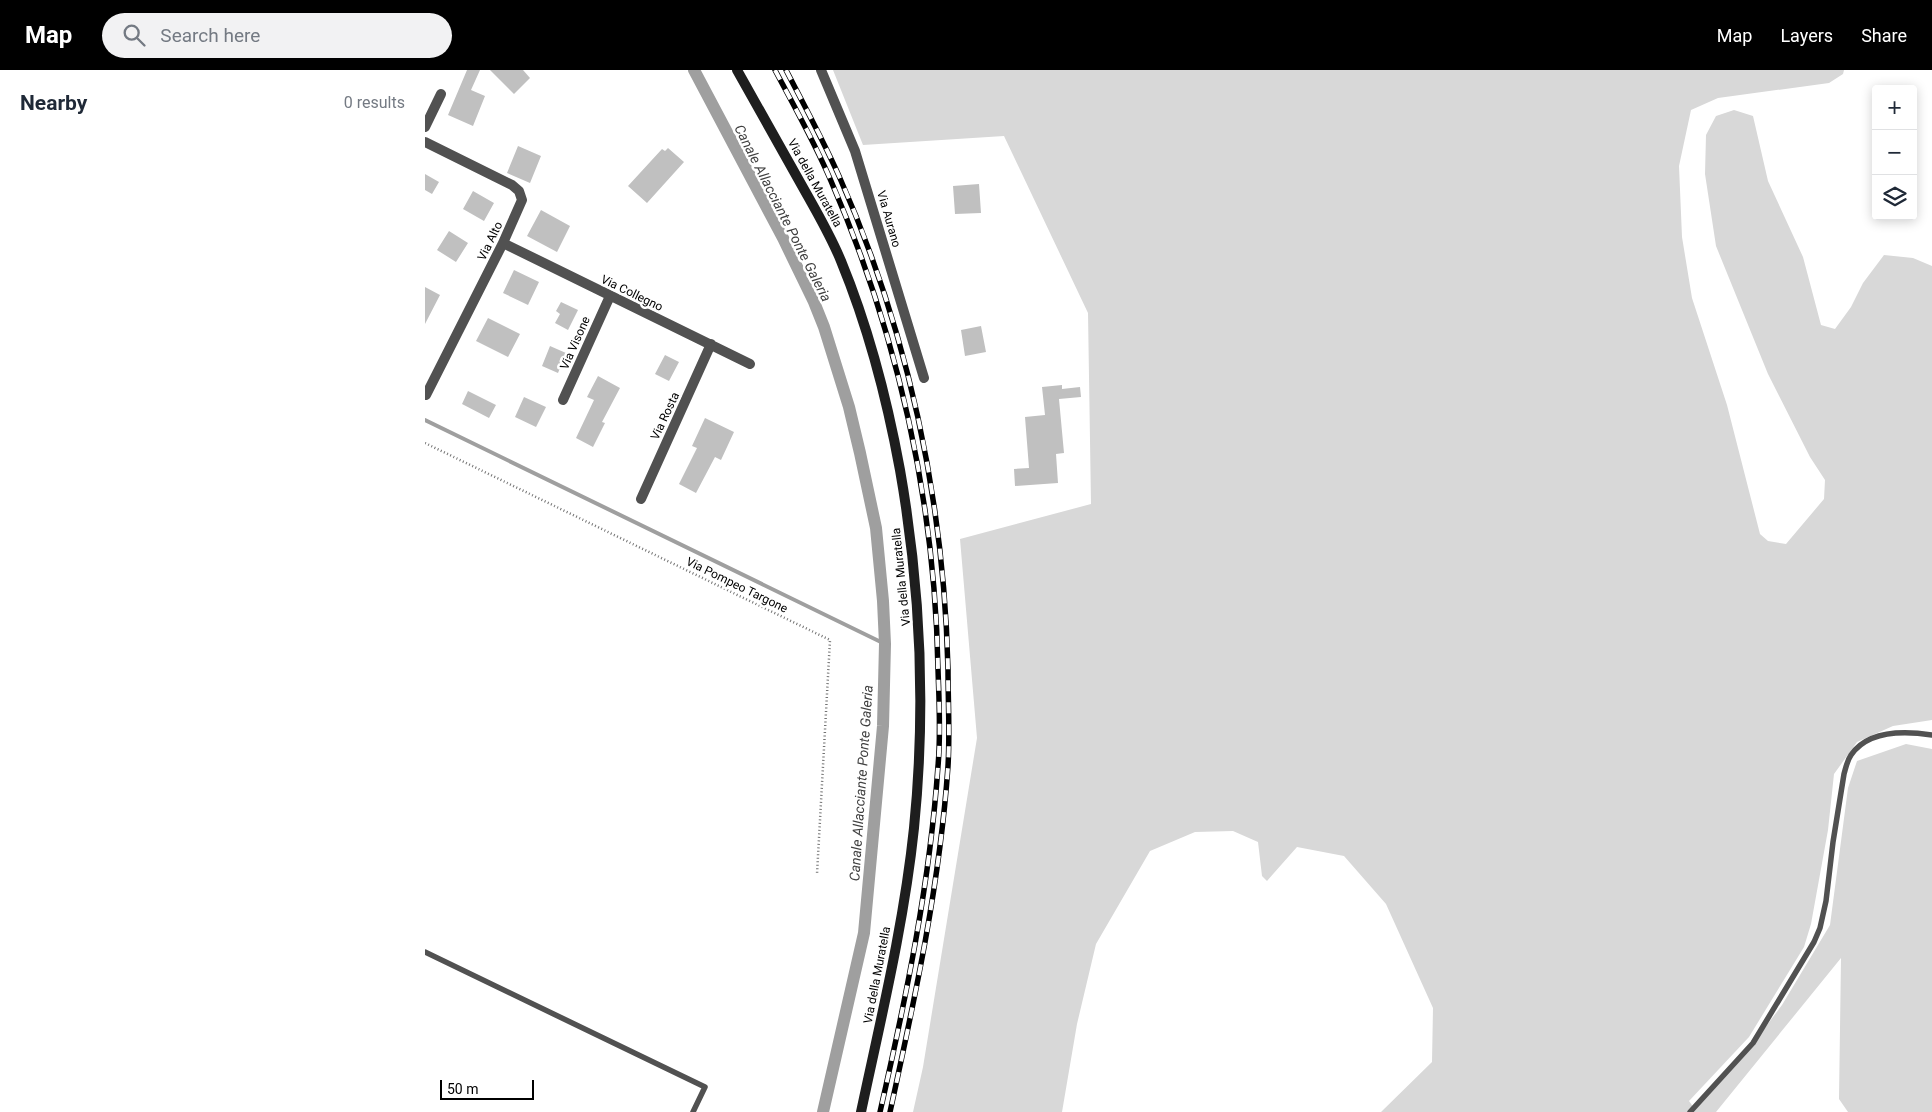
<!DOCTYPE html>
<meta charset="utf-8">
<style>
body{margin:0;font-family:Roboto,sans-serif;background:#f2f2f3;color:#1f2937}
.controls{position:absolute;right:15px;top:15px;display:grid;overflow:hidden;border-radius:5px;box-shadow:0 2px 12px #0003}
.controls button{width:45px;height:45px;display:grid;place-items:center;padding:0;border:0;border-bottom:1px solid #e0e1e3;background:#fff;color:#1f2937;font:25px sans-serif}
.scale{position:absolute;left:15px;bottom:12px;width:94px;box-sizing:border-box;padding-left:5px;border:2px solid #000;border-top:0;font-size:14px;line-height:18px;white-space:nowrap;color:#000;-webkit-text-stroke:4px #fff;paint-order:stroke}
.list{margin:0;padding:0;list-style:none}
h2{display:flex;justify-content:space-between;align-items:center;height:65px;margin:0;padding:0 20px;font-size:21px}
h2 small{font-size:16px;font-weight:400;color:#747a83}
.icon{flex:none;width:28px;height:28px;fill:none;stroke:currentColor;stroke-width:2;stroke-linecap:round;stroke-linejoin:round}
.map{position:relative;flex:none;width:1507px;height:1042px;overflow:hidden}
header{display:flex;align-items:center;gap:30px;box-sizing:border-box;height:70px;padding:0 25px;background:#000;color:#fff}
header strong{font-size:24px}
nav{display:flex;gap:28px;margin-inline-start:auto;font-size:18px}
.search{width:350px;height:45px;background:#f2f2f3;display:flex;align-items:center;gap:12px;box-sizing:border-box;padding:0 18px;border-radius:28px;color:#747a83;font-size:19px}
main{display:flex}
aside{flex:1;background:#fff}
.map>svg:first-child{display:block}
</style>
<header>
<strong>Map</strong>
<div class="search"><svg class="icon" aria-label="search" viewBox="0 0 24 24"><circle cx="10" cy="10" r="6"/><path d="M15 15l6 6"/></svg>Search here</div>
<nav><a>Map</a><a>Layers</a><a>Share</a></nav>
</header>
<main>
<aside>
<h2>Nearby<small>0 results</small></h2>
<ul class="list">
</ul>
</aside>
<div class="map">
<svg width="1507" height="1042" viewBox="0 0 1507 1042">
<rect width="100%" height="100%" fill="#fff"/>
<path fill="#d8d8d8" d="M408 0H1419L1418 4 1404 13 1293 28 1266 40 1254 96 1257 167 1267 228 1302 335 1335 464 1343 471 1361 474 1399 429 1400 410 1385 387 1343 304 1291 176 1280 104 1281 65 1291 46 1309 40 1328 46 1343 111 1378 187 1396 255 1410 259 1426 237 1438 213 1459 185 1488 188 1507 196V650L1468 656 1432 672 1409 704 1403 760 1386 854 1379 877 1324 967 1264 1031 1269 1038 1318 987 1357 935 1405 855 1423 718 1432 691 1481 674 1507 679V1042H1423L1414 1029 1416 888 1291 1042H956L1007 992 1008 938 961 834 919 786 872 777 842 811 837 806 833 772 808 761 770 762 725 781 671 874 652 954 637 1042H488L498 997 552 668 535 469 666 434 663 243 579 66 438 75Z"/>
<g fill="none" stroke-linecap="round" stroke-linejoin="round">
<path stroke="#9f9f9f" stroke-width="4" d="M0 350 460 574"/>
<path stroke="#9f9f9f" stroke-width="12" d="M269 0 358 168 389 232 399 257 424 337 435 383 451 458 458 531 460 574 458 656 439 863 398 1042"/>
</g>
<path fill="#c0c0c0" d="M42 0H55L46 20 60 26 48 56 23 45Z
M65 0H98L105 8 89 24Z
M93 76 116 86 105 113 82 103Z
M243 78 259 92 222 133 203 116 237 79 240 81Z
M0 104 14 112 7 124 0 120Z
M554 114 556 143 530 144 528 116Z
M48 121 69 133 59 151 38 139Z
M116 140 145 156 132 182 102 166Z
M24 161 43 173 31 192 12 180Z
M89 200 114 212 103 235 78 223Z
M0 217 15 225 0 254Z
M136 232 153 240 143 260 130 253 135 244 131 241Z
M63 248 95 264 83 287 51 271Z
M556 256 561 282 540 286 536 260Z
M125 276 141 283 133 303 117 296Z
M240 285 254 292 244 311 230 304Z
M173 306 195 318 177 352 180 353 168 377 151 368 169 330 162 327Z
M637 315V319L655 317 656 327 634 329 639 383 631 384 633 413 590 416 589 399 604 398 600 347 620 345 617 317Z
M43 321 71 335 64 348 37 334Z
M99 327 121 337 111 357 90 347Z
M280 348 309 362 296 390 290 387 271 423 254 414 272 378 267 376Z"/>
<g fill="none" stroke-linecap="round" stroke-linejoin="round">
<path stroke="#737373" stroke-width="2.5" stroke-dasharray="1 2.5" stroke-linecap="butt" d="M0 373 405 570 392 804"/>
<path stroke="#515151" stroke-width="5.5" d="M0 882 280 1017 268 1042
M1265 1042 1328 973 1389 872 1395 858 1401 831 1408 772 1419 704C1421 697 1422 691 1426 685 1443 660 1481 661 1507 665"/>
<path stroke="#515151" stroke-width="10" d="M396 0 430 81 499 308
M0 57 16 24
M0 72 87 115 94 121 97 130 78 173 1 325
M78 173 325 294
M138 330 185 226
M216 429 286 274"/>
<path stroke="#1e1e1e" stroke-width="10" d="M312 0C333 38 355 76 376 114 390 139 405 164 416 191 444 259 462 329 475 400 496 520 501 638 489 758 479 854 456 948 436 1042"/>
<g stroke="#000" stroke-width="5.5">
<path id="rail" d="M350 0C369 36 390 73 406 111 473 265 510 431 513 599 514 631 516 664 513 696 505 813 481 928 455 1042
M361 0C379 35 398 70 414 106 483 261 519 430 523 599 523 631 525 664 523 696 515 813 490 928 465 1042"/>
</g>
<use href="#rail" stroke="#fff" stroke-width="4" stroke-dasharray="11" stroke-linecap="butt"/>
</g>
<g text-anchor="middle" dominant-baseline="central" stroke-width="5" stroke-linejoin="round" paint-order="stroke">
<g font-size="12" fill="#000" stroke="#fff">
<text transform="translate(390 113) rotate(61)">Via della Muratella</text>
<text transform="translate(464 149) rotate(74)">Via Aurano</text>
<text transform="translate(65 171) rotate(-64)">Via Alto</text>
<text transform="translate(207 223) rotate(26)">Via Collegno</text>
<text transform="translate(150 273) rotate(-66)">Via Visone</text>
<text transform="translate(240 346) rotate(-65)">Via Rosta</text>
<text transform="translate(476 507) rotate(-96)">Via della Muratella</text>
<text transform="translate(312 515) rotate(26)">Via Pompeo Targone</text>
<text transform="translate(452 905) rotate(-79)">Via della Muratella</text>
</g>
<g font-size="14" font-style="italic" fill="#404040" stroke="#fff">
<text transform="translate(358 143) rotate(63)">Canale Allacciante Ponte Galeria</text>
<text transform="translate(436 713) rotate(-86)">Canale Allacciante Ponte Galeria</text>
</g>
</g>
</svg>
<div class="controls">
<button>+</button>
<button>−</button>
<button><svg class="icon" aria-label="layers" viewBox="0 0 24 24"><path d="M12 4l9 5-9 5-9-5zM3 14l9 5 9-5"/></svg></button>
</div>
<div class="scale">50 m</div>
</div>
</main>
